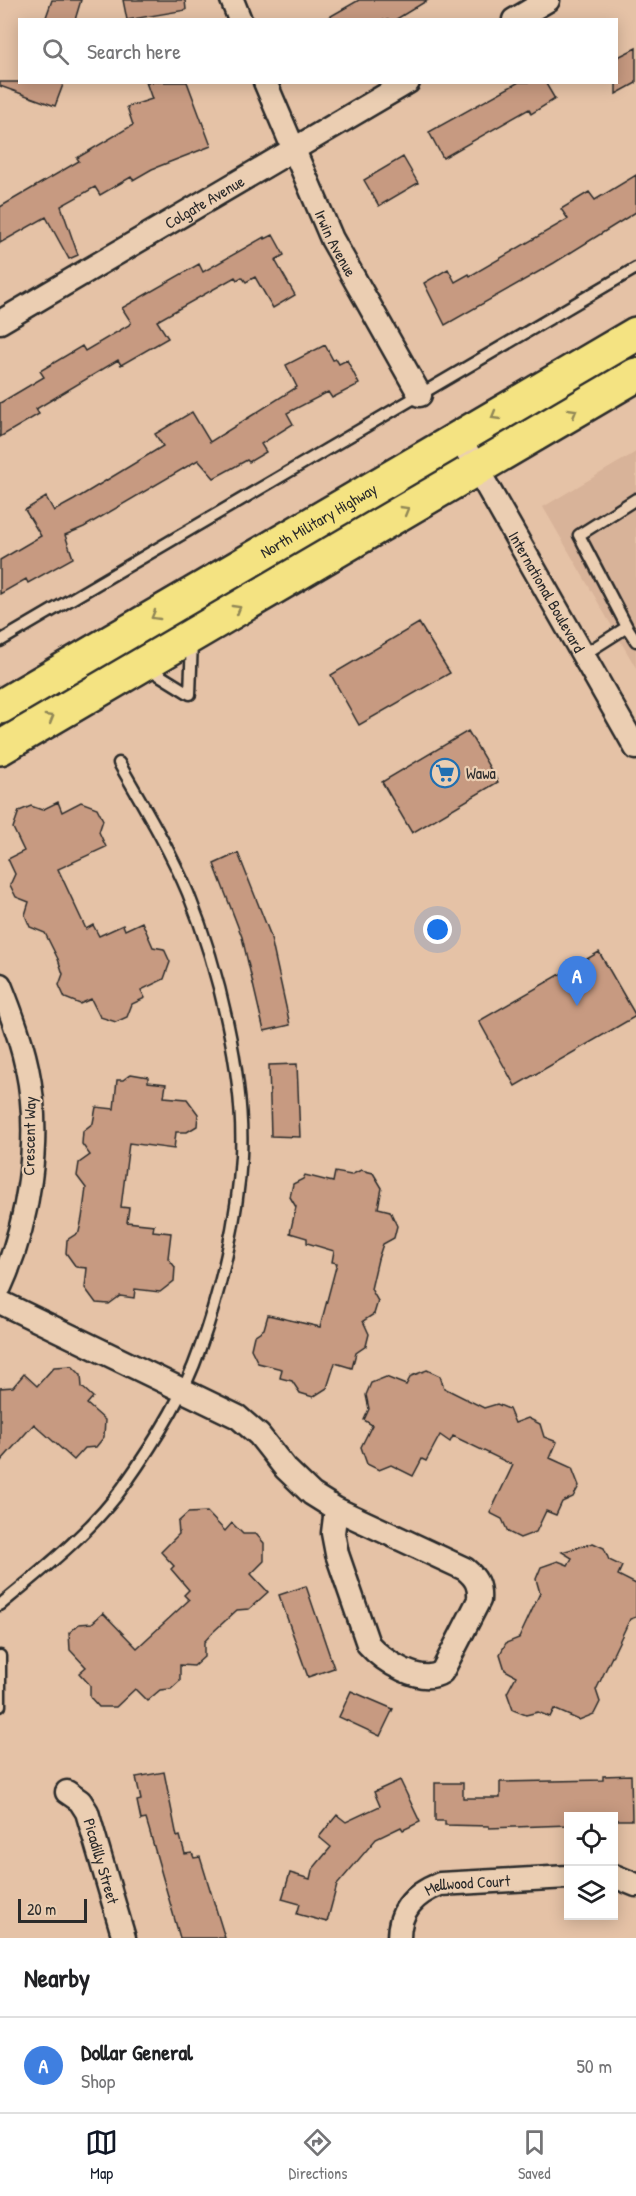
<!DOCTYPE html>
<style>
body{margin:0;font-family:"Patrick Hand",sans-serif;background:#f6f6f6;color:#202124}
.controls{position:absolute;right:18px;bottom:18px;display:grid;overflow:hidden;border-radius:0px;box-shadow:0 3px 15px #0003}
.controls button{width:54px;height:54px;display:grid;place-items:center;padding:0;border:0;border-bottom:2px solid #e0e0e0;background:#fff;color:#202124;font:30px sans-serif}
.scale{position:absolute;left:18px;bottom:15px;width:69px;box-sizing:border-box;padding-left:6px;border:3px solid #2b2b2b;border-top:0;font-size:16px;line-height:21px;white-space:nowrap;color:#2b2b2b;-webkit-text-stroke:4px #ebceb2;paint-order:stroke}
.you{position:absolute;left:438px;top:930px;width:21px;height:21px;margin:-15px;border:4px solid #fff;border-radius:50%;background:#1a73e8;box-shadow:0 0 0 9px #1a73e833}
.badge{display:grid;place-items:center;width:39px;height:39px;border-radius:50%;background:#111827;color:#fff;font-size:20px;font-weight:700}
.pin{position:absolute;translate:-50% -50px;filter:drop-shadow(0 2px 3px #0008)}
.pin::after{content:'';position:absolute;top:32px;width:21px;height:18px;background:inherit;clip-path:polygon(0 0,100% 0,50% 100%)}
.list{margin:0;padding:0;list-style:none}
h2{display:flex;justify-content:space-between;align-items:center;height:78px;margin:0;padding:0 24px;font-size:26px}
h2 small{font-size:20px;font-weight:400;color:#757577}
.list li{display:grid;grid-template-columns:39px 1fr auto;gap:18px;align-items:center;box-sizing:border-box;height:96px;padding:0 24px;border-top:2px solid #e0e0e0}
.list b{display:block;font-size:22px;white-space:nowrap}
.list p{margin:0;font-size:20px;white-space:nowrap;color:#757577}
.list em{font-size:20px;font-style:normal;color:#757577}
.icon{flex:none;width:33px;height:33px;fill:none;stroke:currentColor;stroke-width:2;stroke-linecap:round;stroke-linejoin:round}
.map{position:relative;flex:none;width:636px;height:1938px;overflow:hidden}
.search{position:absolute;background:#fff;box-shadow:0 3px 15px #0003;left:18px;right:18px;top:18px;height:66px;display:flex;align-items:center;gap:15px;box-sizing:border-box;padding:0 21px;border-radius:0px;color:#757577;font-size:22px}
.sheet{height:174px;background:#fff}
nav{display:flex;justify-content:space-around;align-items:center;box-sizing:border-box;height:84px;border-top:2px solid #e0e0e0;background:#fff;font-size:16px;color:#757577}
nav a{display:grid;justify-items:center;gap:3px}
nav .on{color:#111827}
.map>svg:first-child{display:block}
</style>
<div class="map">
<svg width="636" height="1938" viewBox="0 0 636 1938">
<rect width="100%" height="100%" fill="#e5c2a6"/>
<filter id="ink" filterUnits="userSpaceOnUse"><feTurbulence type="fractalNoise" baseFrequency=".0167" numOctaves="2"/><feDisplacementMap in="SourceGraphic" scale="12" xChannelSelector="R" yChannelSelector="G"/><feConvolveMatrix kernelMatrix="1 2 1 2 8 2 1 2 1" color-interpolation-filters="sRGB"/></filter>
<g filter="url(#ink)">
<path fill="#d8b399" d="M636 452V668L543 507Z"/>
<path fill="#c79a81" stroke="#2b2b2b" stroke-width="1.5" d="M52 0H81L75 20H45Z
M123 0H185L186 10 127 20Z
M359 0H428L395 20H324Z
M636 48V83L616 94V58Z
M0 82H64L55 106 0 86Z
M146 82H187L211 146 152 169 133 180 131 177 100 195 95 187 61 206 78 255 69 259 46 217 0 243V207L79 161 77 158 133 125 127 107 152 99Z
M519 82H545L555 99 531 114 529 109 443 158 429 132Z
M403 157 418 183 379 206 364 180Z
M636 175V212L554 263 445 325 424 283 448 269 455 282 469 274 470 276 568 219 561 209 589 192 595 200Z
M273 235 284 255 275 260 295 295 273 308 255 277 246 282 242 277 237 280 235 277 157 321 168 338 121 365 118 360 36 409 39 414 0 437V403L44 377 40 371 82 346 85 351 129 325 131 322 122 308 199 264 203 272 264 237 265 239Z
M325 345 333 360 336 359 339 364 347 360 359 384 332 398 328 392 287 413 293 424 261 444 266 452 249 462 247 460 214 478 198 460 84 527 65 535 73 558 28 583 26 579 0 594V560L41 536 25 510 46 497 54 511 74 500 163 446 155 434 192 412 210 442 297 387 286 365Z
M419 623 450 673 359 725 331 675Z
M468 731 498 782 412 833 382 782Z
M58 802 62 812 81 802 97 808 103 820 99 832 106 847 58 869 86 929 93 925 99 936 123 925 125 930 142 922 153 947 164 949 170 962 164 979 141 990 145 998 132 1004 127 1017 116 1022 100 1017 91 999 80 1004 65 998 59 985 63 974 58 959 45 933 30 927 25 915 29 902 16 897 10 885 15 874 8 859 24 851 13 828 19 811 31 806 42 810Z
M238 853 270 934 290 1025 264 1031 242 937 214 864Z
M599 952 636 1016 515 1086 479 1021Z
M297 1064 300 1137 271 1136 269 1065Z
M131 1074 148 1077V1082L166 1084 164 1097 187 1099 198 1114 197 1126 187 1132H176L174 1149 129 1143 121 1207 129 1208 127 1222 154 1225 153 1231 171 1233 168 1258 175 1267 174 1281 160 1292 135 1289 134 1298 120 1296 109 1304 96 1303 85 1288 87 1268 76 1267 66 1253 67 1240 79 1232 82 1218 86 1188 77 1176 79 1163 90 1155 82 1144 83 1131 93 1123 96 1107 114 1109 117 1080H123Z
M361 1170 373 1173 382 1188 378 1208 390 1211 397 1226 394 1238 383 1244 378 1259 371 1289 378 1301 374 1314 363 1321 369 1334 366 1346 356 1353 352 1368 335 1363 327 1388 313 1397 300 1393 292 1381 280 1378 282 1369 258 1363 251 1349 254 1336 264 1329 268 1315 320 1327 337 1263 332 1262 334 1251 307 1243V1238L290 1233 296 1207 290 1197 293 1184 303 1179 305 1175 333 1182 335 1172 351 1175Z
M72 1366 81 1375 82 1387 93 1397 87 1404 105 1420 104 1437 96 1447 85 1448 74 1460 34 1424 0 1462V1388L13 1387 24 1374 37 1386 54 1367Z
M427 1370 440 1376 444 1388 484 1408 497 1404 509 1409 515 1423 528 1418 540 1424 544 1437 557 1442 550 1458 572 1468 579 1486 573 1497 562 1502 556 1515 546 1511 536 1532 520 1538 508 1532 502 1519 490 1513 513 1465 453 1436 450 1442 440 1435 426 1461 422 1459 413 1476 391 1465 379 1470 367 1464 361 1447 372 1425 364 1420 369 1409 366 1395 371 1383 386 1377 406 1385 411 1376Z
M207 1512 225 1531 232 1523 243 1534H256L264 1543V1561L251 1574 268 1592 249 1609 237 1610 213 1632 204 1642V1657L194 1666 180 1665V1681L171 1689 160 1690 147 1701 135 1689 116 1707H99L90 1697V1685L79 1673 86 1667 70 1650 69 1633 79 1624 92 1623 103 1613 137 1648 189 1600 184 1595 189 1590 171 1569 174 1566 161 1552 179 1534 178 1522 188 1513Z
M593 1543 604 1548 609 1560 622 1566 618 1575 636 1584V1617L630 1619 596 1690 600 1702 594 1714 579 1720 554 1709 550 1717 538 1712 526 1715 513 1710 507 1693 516 1676 505 1670 500 1654 506 1643 519 1638 540 1593 536 1579 541 1567 558 1561 568 1565 572 1558 562 1552Z
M306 1586 334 1668 308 1677 279 1595Z
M351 1691 393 1709 380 1736 339 1717Z
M164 1772 177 1837 180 1836 185 1854 192 1853 194 1858 200 1857 225 1938H180L149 1829 146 1819 141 1820 137 1801 141 1800 136 1777Z
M631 1775 632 1820H614V1816H568V1825L489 1828V1826L445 1825V1821H435V1783H463V1798H500V1782L603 1780V1776Z
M400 1780 420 1822 403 1830 401 1827 376 1839 337 1885 327 1922 297 1914 300 1904 282 1899 290 1873 310 1879 312 1870 331 1847 319 1837 337 1815 346 1822 380 1806 374 1792Z"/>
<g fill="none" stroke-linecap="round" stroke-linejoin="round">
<g stroke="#2b2b2b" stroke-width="15">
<path id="lane" d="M627 627 636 641
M0 641 636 268
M583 655 627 627 579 535 636 499
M148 668 190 694 192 640
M0 1605C40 1572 93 1530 123 1487 150 1449 184 1395 199 1351 220 1293 238 1218 241 1156 245 1076 218 967 188 893 169 848 143 805 119 763
M0 1656V1706"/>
</g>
<g stroke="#2b2b2b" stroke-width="27">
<g id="street">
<path d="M232 0 240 20"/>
<path d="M514 20 548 0"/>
<path id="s1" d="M265 82 332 239 420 395"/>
<path id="s2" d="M0 322 408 82"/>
<path id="s3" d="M459 437 636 748"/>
<path d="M0 985C11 1012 21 1039 27 1068 42 1138 29 1223 0 1287"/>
<path d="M0 1302 238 1417 259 1435 285 1468 312 1494 336 1509 465 1569C476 1578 480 1585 479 1600L442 1672C421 1686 383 1661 368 1644L337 1554 333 1533 336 1509"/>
<path id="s4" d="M67 1792 80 1801 87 1812 124 1938"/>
<path d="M614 1876 636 1885"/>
<path id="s5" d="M399 1938C399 1910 414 1894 440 1884L568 1877"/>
</g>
</g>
<g stroke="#2b2b2b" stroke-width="38">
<g id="primary">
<path id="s6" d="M0 707 636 334"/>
<path d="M0 748 636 375"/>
</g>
</g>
<use href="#lane" stroke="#ebceb2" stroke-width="10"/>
<use href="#street" stroke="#ebceb2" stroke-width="22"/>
<use href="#primary" stroke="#f4e382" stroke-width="33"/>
</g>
<defs><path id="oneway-chevron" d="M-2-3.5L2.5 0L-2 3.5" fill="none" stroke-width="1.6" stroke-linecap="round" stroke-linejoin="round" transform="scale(1.5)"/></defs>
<g stroke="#908756">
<use href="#oneway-chevron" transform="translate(573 412) rotate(-30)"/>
<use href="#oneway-chevron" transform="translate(495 416) rotate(150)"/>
<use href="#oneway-chevron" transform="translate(405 510) rotate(-30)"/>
<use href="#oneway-chevron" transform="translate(237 609) rotate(-30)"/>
<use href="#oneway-chevron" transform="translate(155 616) rotate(150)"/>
<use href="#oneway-chevron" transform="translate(50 718) rotate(-30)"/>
</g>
</g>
<defs>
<g id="supermarket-ring" transform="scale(1.5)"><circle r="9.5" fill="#ebceb2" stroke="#1f6fb2" stroke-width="1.5"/><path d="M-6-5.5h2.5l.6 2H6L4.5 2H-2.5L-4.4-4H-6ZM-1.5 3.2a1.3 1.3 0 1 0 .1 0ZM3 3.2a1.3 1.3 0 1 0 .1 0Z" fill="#1f6fb2"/></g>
</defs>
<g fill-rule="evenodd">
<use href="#supermarket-ring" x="445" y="773"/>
</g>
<g text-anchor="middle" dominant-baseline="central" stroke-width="4.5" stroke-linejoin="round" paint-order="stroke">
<g font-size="16" fill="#2b2b2b" stroke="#ebceb2">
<text stroke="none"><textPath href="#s2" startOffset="237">Colgate Avenue</textPath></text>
<text stroke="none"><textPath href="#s1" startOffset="176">Irwin Avenue</textPath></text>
<text stroke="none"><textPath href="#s6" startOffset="369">North Military Highway</textPath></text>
<text stroke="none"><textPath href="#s3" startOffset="178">International Boulevard</textPath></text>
<text transform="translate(29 1136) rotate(-89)">Crescent Way</text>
<text stroke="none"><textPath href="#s4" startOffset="80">Picadilly Street</textPath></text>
<text stroke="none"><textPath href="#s5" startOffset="100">Mellwood Court</textPath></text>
</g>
<g font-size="16" fill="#2b2b2b" stroke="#ebceb2" text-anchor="start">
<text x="466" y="773">Wawa</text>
</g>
</g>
</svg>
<div class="controls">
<button><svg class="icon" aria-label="locate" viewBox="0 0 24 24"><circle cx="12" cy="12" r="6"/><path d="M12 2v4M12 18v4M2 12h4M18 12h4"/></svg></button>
<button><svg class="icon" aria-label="layers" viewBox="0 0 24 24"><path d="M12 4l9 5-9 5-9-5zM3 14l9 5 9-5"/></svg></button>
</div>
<div class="scale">20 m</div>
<div class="you"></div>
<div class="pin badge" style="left:577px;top:1006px;background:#3f7fe0">A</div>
<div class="search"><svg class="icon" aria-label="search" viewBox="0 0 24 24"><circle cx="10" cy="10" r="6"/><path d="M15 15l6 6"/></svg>Search here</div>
</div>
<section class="sheet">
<h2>Nearby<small></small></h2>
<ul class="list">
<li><span class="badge" style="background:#3f7fe0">A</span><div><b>Dollar General</b><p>Shop</p></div><em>50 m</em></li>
</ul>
</section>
<nav>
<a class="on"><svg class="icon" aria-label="map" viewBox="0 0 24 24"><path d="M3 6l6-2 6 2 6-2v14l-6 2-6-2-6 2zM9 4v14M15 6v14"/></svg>Map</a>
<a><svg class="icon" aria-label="directions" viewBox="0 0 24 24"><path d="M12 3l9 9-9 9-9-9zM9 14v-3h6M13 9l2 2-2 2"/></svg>Directions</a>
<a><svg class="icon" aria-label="saved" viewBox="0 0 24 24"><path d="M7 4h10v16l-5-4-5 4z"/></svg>Saved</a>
</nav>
